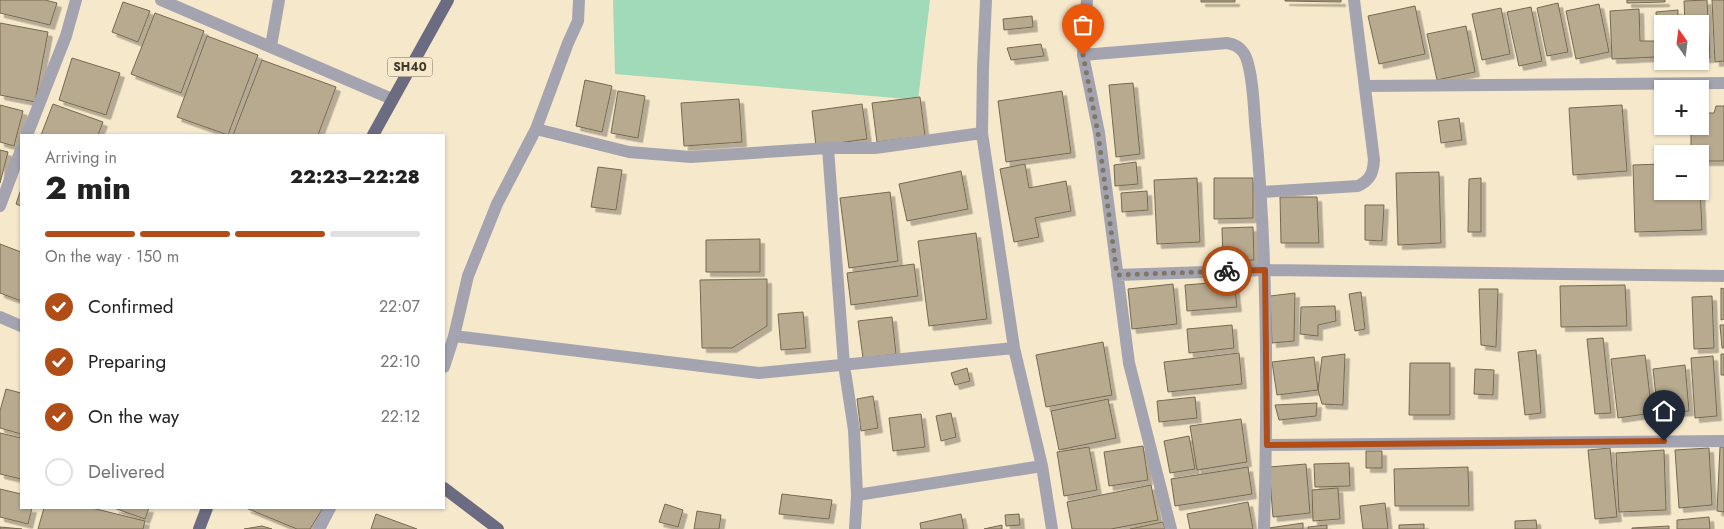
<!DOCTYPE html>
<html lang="en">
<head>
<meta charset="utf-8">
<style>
  body { margin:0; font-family:Jost,sans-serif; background:#f2f2f2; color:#222; height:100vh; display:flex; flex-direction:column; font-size:19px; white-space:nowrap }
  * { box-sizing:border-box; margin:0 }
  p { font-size:16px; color:#767676 }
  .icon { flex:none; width:28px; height:28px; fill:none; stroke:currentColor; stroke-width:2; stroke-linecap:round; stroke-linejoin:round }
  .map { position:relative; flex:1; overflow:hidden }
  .side { position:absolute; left:20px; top:134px; width:425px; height:375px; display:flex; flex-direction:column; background:#fff; border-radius:0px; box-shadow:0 1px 4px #0004 }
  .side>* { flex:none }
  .needle { width:32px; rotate:346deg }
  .fabs { position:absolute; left:1654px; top:15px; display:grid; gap:10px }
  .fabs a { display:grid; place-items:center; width:55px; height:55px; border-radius:0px; background:#fff; box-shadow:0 1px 4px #0004; font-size:25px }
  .pin { position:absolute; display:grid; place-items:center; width:42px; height:42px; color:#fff; margin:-51px -21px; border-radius:50% 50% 50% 0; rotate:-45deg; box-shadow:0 0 5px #0007 }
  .pin .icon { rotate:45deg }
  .courier { position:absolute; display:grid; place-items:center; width:50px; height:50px; margin:-25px; border:4px solid #b14e17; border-radius:50%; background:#fff; color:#222; box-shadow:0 1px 6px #0007 }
  .head em { font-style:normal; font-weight:800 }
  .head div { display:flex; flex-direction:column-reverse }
  .head { display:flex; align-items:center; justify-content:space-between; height:85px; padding:0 25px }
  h1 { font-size:32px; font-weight:800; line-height:38px }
  .bar { display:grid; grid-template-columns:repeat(4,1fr); gap:8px 5px; align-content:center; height:60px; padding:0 25px }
  .bar i { height:6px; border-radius:4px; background:#e0e0e0 }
  .bar .current { background:#b14e17 }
  .bar p { grid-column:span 4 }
  ol { padding:0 25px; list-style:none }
  li { display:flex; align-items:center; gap:15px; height:55px }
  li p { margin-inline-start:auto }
  li .icon { padding:5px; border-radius:50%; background:#b14e17; color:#fff; stroke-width:4 }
  li:last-child { color:#767676 }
  li i { width:28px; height:28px; border:2px solid #e0e0e0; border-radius:50% }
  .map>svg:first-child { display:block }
</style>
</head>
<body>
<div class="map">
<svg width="1724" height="529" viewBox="0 0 1724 529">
  <defs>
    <filter id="shadow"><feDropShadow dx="4.5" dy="4.5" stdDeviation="0" flood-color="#0004"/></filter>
  </defs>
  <rect width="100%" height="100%" fill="#f6e8cb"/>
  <path fill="#a0dab9" d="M613 0H930L918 100 615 74Z"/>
  <path fill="#b8aa8f" stroke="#75694f" filter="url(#shadow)" d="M0 0H45L57 3 50 25 0 13Z
    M1201 0H1235V2H1201Z
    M1285 0H1341V2L1285 1Z
    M1627 0H1665V2L1627 3Z
    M1707 0 1710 58H1700V24H1685L1684 1Z
    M1712 0H1724V61L1715 62Z
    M123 2 150 11 138 42 112 32Z
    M1558 3 1568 52 1547 56 1537 8Z
    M1599 4 1609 52 1576 59 1566 11Z
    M1415 6 1425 54 1379 64 1368 16Z
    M1531 7 1542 61 1519 66 1507 12Z
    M1501 8 1510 54 1482 60 1472 14Z
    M1639 9 1640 41H1656V57L1612 59 1610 11Z
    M1678 10V24H1662V60H1659L1656 12Z
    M155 13 204 31 181 93 131 74Z
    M1032 16 1033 27 1004 30 1003 19Z
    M0 23 48 32 35 102 0 95Z
    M1466 26 1475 72 1437 80 1427 34Z
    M207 36 258 55 228 135 177 117Z
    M1041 44 1044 56 1011 60 1007 48Z
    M72 58 120 73 106 115 59 100Z
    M262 60 336 87 318 135H233Z
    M585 80 612 86 602 132 576 126Z
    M1133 83 1140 154 1116 157 1109 85Z
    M618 91 645 96 638 138 611 133Z
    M1062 91 1071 153 1006 162 998 101Z
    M920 97 925 136 877 142 872 103Z
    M739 99 742 142 684 146 681 103Z
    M53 104 103 122 98 135H41Z
    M862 104 867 139 816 146 812 111Z
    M0 105 23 111 14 146 0 142Z
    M1622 105 1627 171 1573 175 1569 108Z
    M1716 106H1724V161H1700V154H1691V126H1700V113H1714Z
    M1459 118 1462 140 1441 143 1438 121Z
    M0 150 8 152 0 183Z
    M1136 162 1138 184 1115 186 1114 165Z
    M1025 164 1029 188 1066 181 1071 211 1035 218 1039 237 1014 242 1000 169Z
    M1662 164V191H1700V188L1702 230 1635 232 1633 165Z
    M598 167 622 170 616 210 591 207Z
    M961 171 968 209 907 221 899 184Z
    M1439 172 1441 243 1398 245 1396 173Z
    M1197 178 1200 242 1157 244 1154 180Z
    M1214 178H1253V218L1214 219Z
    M1481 178V232H1468L1469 179Z
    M21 189V206L16 204Z
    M1147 191 1148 210 1122 212 1121 193Z
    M890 192 898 261 849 268 840 198Z
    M1280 197H1317L1319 243H1281Z
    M1365 205H1384L1382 241 1365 240Z
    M1253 227 1254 260 1223 261 1222 228Z
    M976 233 987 319 929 326 918 241Z
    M760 239V272H706V240Z
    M0 244 21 252V301L0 293Z
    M914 264 918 296 851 305 847 273Z
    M767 279V326L732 348H702L700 280Z
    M1234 281 1237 307 1187 311 1185 285Z
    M1173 284 1177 324 1132 329 1128 289Z
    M1625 285 1627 326 1561 327 1560 286Z
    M1721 288 1724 289V319L1721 320Z
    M1479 289H1498L1496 347 1481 345Z
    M1361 292 1365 329 1355 331 1349 294Z
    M1295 293 1294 341 1272 343 1270 296Z
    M1712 296 1714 348 1694 349 1692 297Z
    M1335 306 1336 321 1318 325V336L1300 334 1301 307Z
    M803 312 806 348 781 350 778 314Z
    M892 317 896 354 863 358 858 321Z
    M1232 325 1234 348 1189 353 1187 329Z
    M1720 325H1724V348H1722Z
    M1603 338 1611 413 1595 414 1587 339Z
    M1103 342 1112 395 1046 407 1036 355Z
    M1536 350 1541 413 1525 415 1518 352Z
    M1239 353 1242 384 1168 392 1164 362Z
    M1345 354 1343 405 1322 404 1318 390 1322 357Z
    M1721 354H1724V375H1721Z
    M1645 355 1652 413 1618 418 1611 359Z
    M1713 356 1717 416 1695 418 1691 358Z
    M1314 357 1318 390 1277 395 1272 362Z
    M1410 363H1450V415H1409Z
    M1685 365 1689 411 1658 414 1653 369Z
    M967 368 970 381 955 385 951 373Z
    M1475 369 1494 370 1493 395 1474 394Z
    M6 389 21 393V434L0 428V411Z
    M873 396 878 428 861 431 857 399Z
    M1195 397 1197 418 1159 422 1157 401Z
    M1108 399 1116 438 1059 450 1051 411Z
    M1317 403 1316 416 1279 420 1275 405Z
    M951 413 956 437 941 441 936 416Z
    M921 414 925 447 893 451 889 418Z
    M1241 419 1247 462 1197 470 1190 426Z
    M0 433 21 438V479L0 474Z
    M1189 436 1195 469 1170 473 1164 441Z
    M1143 446 1148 480 1109 486 1104 452Z
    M1089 447 1097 490 1064 496 1057 452Z
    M1720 447H1724V512L1717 511Z
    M1610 448 1617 517 1595 519 1588 450Z
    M1709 448 1712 505 1679 508 1675 450Z
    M1664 450 1666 510 1619 512 1616 453Z
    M1366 451H1382V468H1366Z
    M1349 463 1350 486 1315 487 1314 464Z
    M1306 464 1310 513 1273 517 1269 467Z
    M1248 467 1252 494 1175 506 1171 479Z
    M1468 467 1469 506H1395L1394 469Z
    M1151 485 1158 520 1111 529H1072L1067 502Z
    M1338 488 1340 519 1313 521 1312 490Z
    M0 489 21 494V508H32L28 524 0 517Z
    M782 494 832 500 829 519 779 514Z
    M1248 502 1253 529H1190L1187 514Z
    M1385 503 1388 529H1363L1360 506Z
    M665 504 683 510 678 527 659 522Z
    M44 508H92L145 521 143 529H38Z
    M114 508H149L145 519Z
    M246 508H323L310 529H297Z
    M697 511 721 515 719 529H694Z
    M376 514 417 529H371Z
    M961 514 964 529H921L920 523Z
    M1019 514 1020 525 1006 526 1005 515Z
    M1709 517 1710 529H1677V520Z
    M1536 520 1537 529H1515V521Z
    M1163 522 1165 529H1130Z
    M1303 523V529H1269V528Z
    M1424 524V529H1399V525Z
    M1002 525V529H984Z
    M1327 525V529H1308V527Z
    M262 526 272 529H244Z
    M1669 526V529H1632V528Z
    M0 527 22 529H0Z"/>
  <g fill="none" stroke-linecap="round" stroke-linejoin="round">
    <path stroke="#a4a4b1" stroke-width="12" d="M161 0 392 99
      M986 0 983 68 982 133 1014 348 1042 466 1052 529
      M1087 0 1083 55 1099 133 1129 363 1171 529
      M271 46 279 0
      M1083 55 1227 43C1233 44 1239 46 1243 52 1252 63 1254 107 1255 122 1268 257 1268 394 1264 529
      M1365 86 1724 83
      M536 129 629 152 691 157 828 148H875L982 133
      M27 135 66 36 76 0
      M828 148 844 365 854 430 857 495 855 529
      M1262 192 1358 186C1370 180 1373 174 1374 160L1354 0
      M0 206 21 150
      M1117 275 1265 270 1724 276
      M0 317 21 326
      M454 336 759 373 1014 348
      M444 367 454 336 468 276 497 204 536 129 568 43 578 21 579 0
      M1267 445 1724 441
      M857 495 1042 466
      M319 529 330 508"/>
    <path stroke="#6b6b81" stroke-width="12" d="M373 135 448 0
      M444 488 498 529
      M199 529 207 508"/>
  </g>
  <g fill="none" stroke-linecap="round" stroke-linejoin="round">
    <path stroke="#7f7665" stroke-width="5" stroke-dasharray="0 9" d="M1083 55 1098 133 1117 275 1227 271"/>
    <path stroke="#b14e17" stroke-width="6" d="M1227 271 1265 270 1267 445 1664 441"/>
  </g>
  <g text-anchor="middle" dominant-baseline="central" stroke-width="4" stroke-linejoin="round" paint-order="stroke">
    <rect fill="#f6e8cb" stroke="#766e5d" stroke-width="1" x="387.5" y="57.5" width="45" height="19" rx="4"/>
    <g font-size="12" font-weight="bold" fill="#3f392e">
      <text x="410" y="67">SH40</text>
    </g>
  </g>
</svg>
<div class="fabs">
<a><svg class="needle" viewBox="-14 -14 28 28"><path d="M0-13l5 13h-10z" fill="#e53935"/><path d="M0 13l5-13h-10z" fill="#767676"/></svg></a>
<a>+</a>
<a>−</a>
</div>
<div class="pin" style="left:1083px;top:55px;background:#ea580c"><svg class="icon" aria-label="bag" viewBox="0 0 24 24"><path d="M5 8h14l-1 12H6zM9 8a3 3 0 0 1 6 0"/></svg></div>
<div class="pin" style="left:1664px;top:441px;background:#1f2937"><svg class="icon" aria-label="home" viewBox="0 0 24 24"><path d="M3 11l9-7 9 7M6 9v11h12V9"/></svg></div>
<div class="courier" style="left:1227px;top:271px"><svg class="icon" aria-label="bike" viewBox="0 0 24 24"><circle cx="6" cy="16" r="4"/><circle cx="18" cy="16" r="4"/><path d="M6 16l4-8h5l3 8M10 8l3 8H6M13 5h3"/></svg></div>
<section class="side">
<div class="head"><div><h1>2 min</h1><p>Arriving in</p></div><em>22:23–22:28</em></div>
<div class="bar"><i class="current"></i><i class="current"></i><i class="current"></i><i></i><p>On the way · 150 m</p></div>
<ol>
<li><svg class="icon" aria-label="check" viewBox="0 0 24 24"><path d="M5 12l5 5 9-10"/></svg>Confirmed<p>22:07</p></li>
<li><svg class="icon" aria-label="check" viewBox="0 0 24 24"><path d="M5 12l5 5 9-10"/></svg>Preparing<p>22:10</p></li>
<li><svg class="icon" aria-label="check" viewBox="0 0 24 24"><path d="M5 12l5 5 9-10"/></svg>On the way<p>22:12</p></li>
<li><i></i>Delivered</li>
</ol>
</section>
</div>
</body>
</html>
